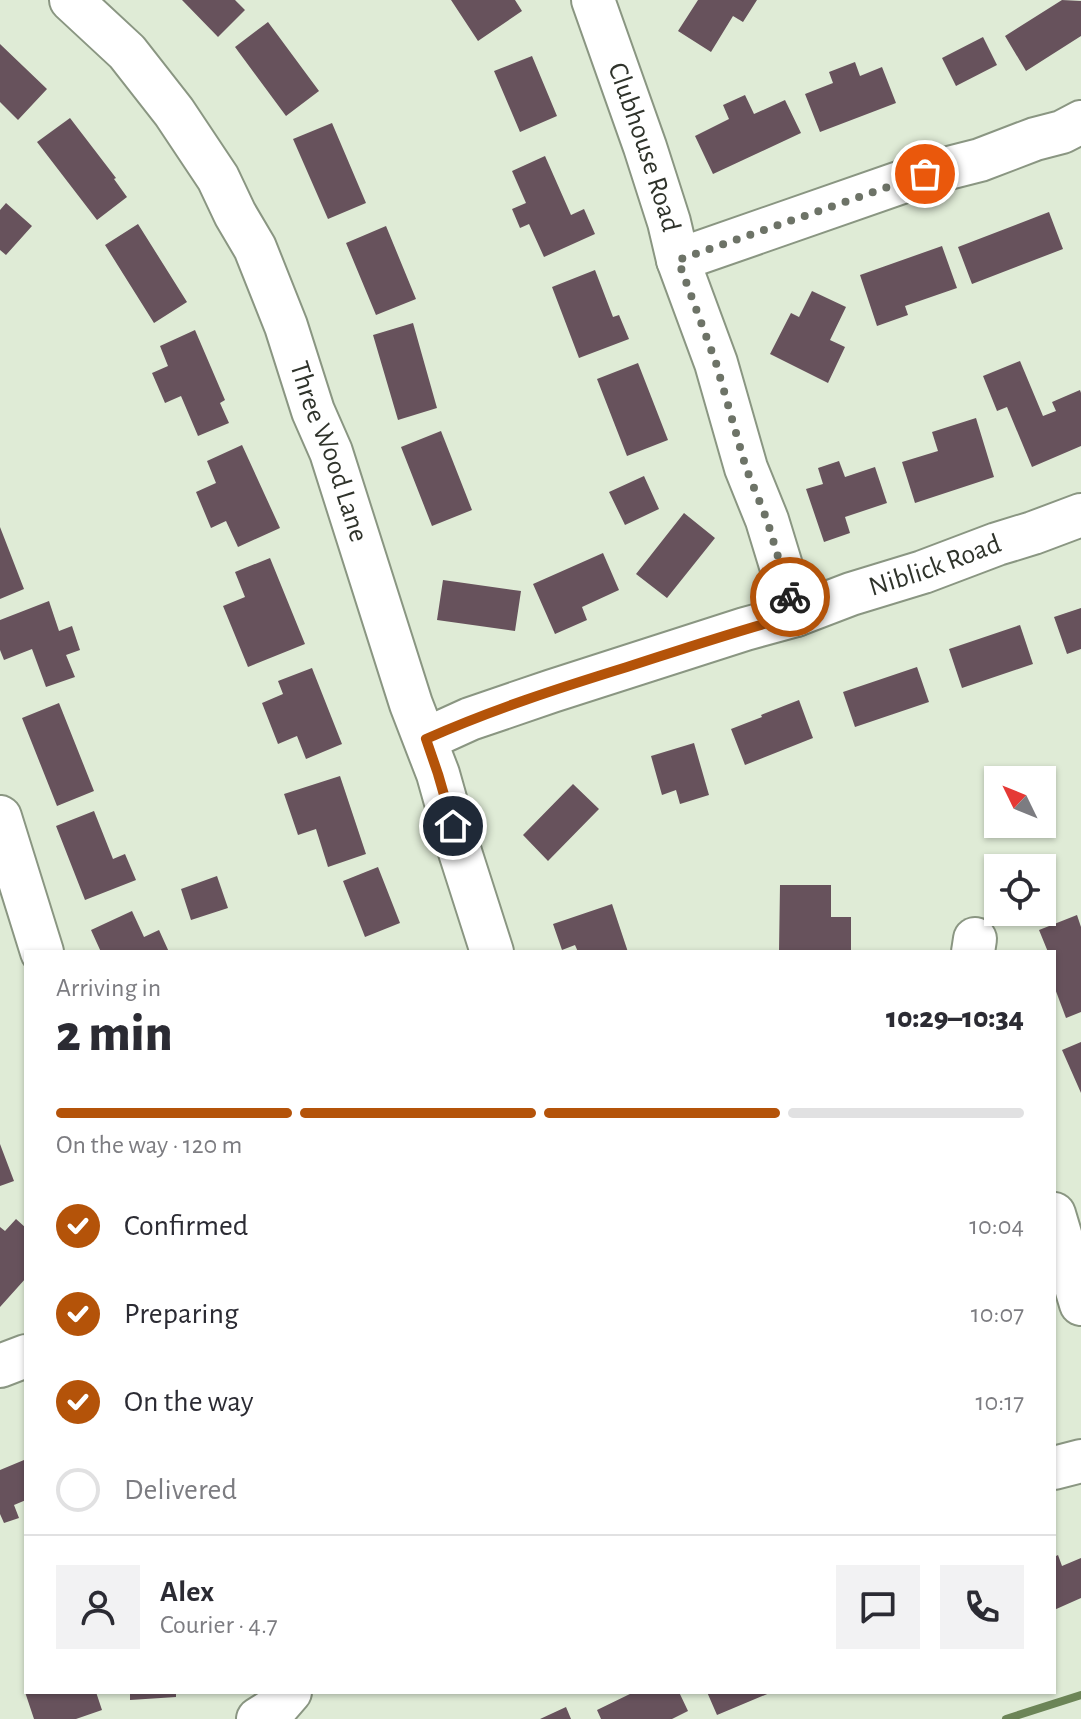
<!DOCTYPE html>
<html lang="en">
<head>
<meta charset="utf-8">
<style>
  body { margin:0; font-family:"Alegreya Sans",sans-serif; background:#f2f2f3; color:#2b2b33; height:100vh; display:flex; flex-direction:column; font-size:30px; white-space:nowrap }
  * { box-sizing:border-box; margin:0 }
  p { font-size:26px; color:#7c7c81 }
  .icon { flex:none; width:44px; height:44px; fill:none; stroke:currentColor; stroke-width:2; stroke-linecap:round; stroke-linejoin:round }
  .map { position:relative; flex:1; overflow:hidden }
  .panel { position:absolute; left:24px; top:950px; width:1032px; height:744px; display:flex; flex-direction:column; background:#fff; border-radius:0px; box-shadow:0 2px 6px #0004 }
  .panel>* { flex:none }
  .needle { width:52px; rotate:313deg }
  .buttons { position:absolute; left:984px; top:766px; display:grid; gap:16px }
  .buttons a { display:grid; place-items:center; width:72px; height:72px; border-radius:0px; background:#fff; box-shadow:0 2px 6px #0004; font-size:40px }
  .pin { position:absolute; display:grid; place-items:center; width:68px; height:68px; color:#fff; margin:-34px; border:4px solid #fff; border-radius:50%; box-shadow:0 2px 8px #0007 }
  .courier { position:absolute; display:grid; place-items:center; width:80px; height:80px; margin:-40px; border:6px solid #b45309; border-radius:50%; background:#fff; color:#222; box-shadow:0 2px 10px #0007 }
  .summary em { font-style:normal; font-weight:800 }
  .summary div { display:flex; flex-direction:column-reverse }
  .summary { display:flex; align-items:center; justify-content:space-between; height:136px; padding:0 32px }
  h1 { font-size:52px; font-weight:800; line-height:60px }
  .bar { display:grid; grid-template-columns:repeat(4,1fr); gap:12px 8px; align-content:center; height:96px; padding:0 32px }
  .bar i { height:10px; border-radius:6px; background:#e1e1e2 }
  .bar .active { background:#b45309 }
  .bar p { grid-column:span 4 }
  .line { display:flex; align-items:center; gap:20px; padding:0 32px; border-top:2px solid #e1e1e2 }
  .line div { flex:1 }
  .round { display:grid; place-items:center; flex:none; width:84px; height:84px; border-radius:0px; background:#f2f2f3 }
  ol { padding:0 32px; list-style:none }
  li { display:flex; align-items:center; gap:24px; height:88px }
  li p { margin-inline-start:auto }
  li .icon { padding:8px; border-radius:50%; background:#b45309; color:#fff; stroke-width:4 }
  li:last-child { color:#7c7c81 }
  li i { width:44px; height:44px; border:4px solid #e1e1e2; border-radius:50% }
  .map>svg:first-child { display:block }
</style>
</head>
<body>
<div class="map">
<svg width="1081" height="1719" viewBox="0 0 1081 1719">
  <rect width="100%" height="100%" fill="#dfebd6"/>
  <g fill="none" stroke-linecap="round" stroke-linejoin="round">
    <path stroke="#6c8557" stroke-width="8" d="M1006 1719 1081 1695"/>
  </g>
  <path fill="#67525c" d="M182 0H235L245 10 218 37Z
    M451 0H515L522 11 478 41Z
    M698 0H757L743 22 733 16 711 52 678 31Z
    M1062 0 1081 1V36L1026 71 1005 36Z
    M268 22 319 91 286 116 235 47Z
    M983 37 997 65 956 86 942 58Z
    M0 44 47 89 18 120 0 102Z
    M532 56 557 116 520 132 494 71Z
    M855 62 860 76 882 67 896 103 820 132 805 94 833 83 829 72Z
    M745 95 754 114 785 100 801 133 713 174 695 136 729 119 723 105Z
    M70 118 116 178 114 179 127 197 97 220 37 142Z
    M332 123 366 203 328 219 293 139Z
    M545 156 571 215 584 209 595 234 544 257 529 224 520 228 512 209 526 203 512 171Z
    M6 203 32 226 6 255 0 250V210Z
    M1049 212 1063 249 972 284 958 247Z
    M138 224 187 302 154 323 105 245Z
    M386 226 416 299 376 315 346 243Z
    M942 246 957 288 905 306 908 315 877 326 860 275Z
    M595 270 613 317 619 315 629 339 579 358 552 287Z
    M812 291 846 307 830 340 845 347 828 383 770 354 791 313 799 317Z
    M413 323 437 408 398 420 373 335Z
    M195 330 225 400 220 403 229 423 198 436 181 396 165 403 152 373 168 366 160 346Z
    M1020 361 1043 416 1056 411 1052 402 1080 390 1081 393V446L1032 467 1007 407 997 411 983 376Z
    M638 363 668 440 627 456 597 379Z
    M976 418 994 477 915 503 902 462 938 451 932 432Z
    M441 431 472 510 432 526 401 447Z
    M242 445 280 528 238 547 226 521 211 528 196 492 216 483 207 461Z
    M839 461 845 477 875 467 887 503 845 517 850 533 824 542 806 489 823 484 818 468Z
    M644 476 659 509 625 525 609 492Z
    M684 513 715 538 667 598 636 574Z
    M0 527 24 589 0 599Z
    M603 553 619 590 582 607 587 620 555 634 533 584Z
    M270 558 305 644 248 667 223 606 245 597 235 572Z
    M443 580 521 591 515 631 437 620Z
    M49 601 59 631 72 626 80 650 66 655 75 677 46 687 32 649 4 660 0 650V620Z
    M1081 608V649L1067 654 1054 617Z
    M1020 625 1033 664 962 688 949 649Z
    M917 667 929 702 855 727 843 692Z
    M312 668 342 744 306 759 297 736 278 744 262 703 283 694 278 681Z
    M799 700 813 738 745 765 731 729 762 717 761 715Z
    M59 703 94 791 57 806 22 718Z
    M694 743 709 795 680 804 676 790 662 795 651 756Z
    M340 776 366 854 328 867 316 829 298 835 284 794Z
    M573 784 599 809 548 861 523 835Z
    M94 811 113 859 125 854 136 880 85 900 56 826Z
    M378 867 400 923 365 937 343 881Z
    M217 876 228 908 191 920 181 889Z
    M780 885H831V917H851V952H779Z
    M612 904 628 952H578L575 945 562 950 553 924Z
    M132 911 144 937 159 930 169 952H101L91 930Z
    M1077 915 1081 927V1012L1066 1018 1054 986V952H1048L1039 930Z
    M1081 1042V1093L1062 1050Z
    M0 1144 14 1181 0 1186Z
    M16 1219 26 1228V1278L0 1307V1227L5 1231Z
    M24 1460 26 1464V1500L14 1505 19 1518 4 1523 0 1514V1470Z
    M1058 1555 1062 1566 1081 1558V1598L1054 1610V1557Z
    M25 1692H96L102 1710 76 1719H34Z
    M130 1692H176V1697L130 1700Z
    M634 1692H679L688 1711 672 1719H601L597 1710Z
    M707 1692H772L717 1715Z
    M566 1707 571 1719H540Z"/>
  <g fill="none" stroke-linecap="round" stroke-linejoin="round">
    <g stroke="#8a9682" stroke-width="46">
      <g id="minor">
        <path id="s1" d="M71 0 127 52 174 112 218 178 235 214 255 248 286 326 313 411 331 452 411 704 438 774 460 852 492 952"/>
        <path id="s2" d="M593 0 645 147 669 222 678 260 716 363 746 468 767 520 796 615"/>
        <path d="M678 260 925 174 980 160 1035 139 1062 132 1081 122"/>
        <path id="s3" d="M426 739 470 719 552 691 745 629 796 615 851 594 923 572 997 544 1033 533 1081 515"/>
        <path d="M0 817 42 952"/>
        <path d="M973 952 975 939"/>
        <path d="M1054 1214 1081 1304"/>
        <path d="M0 1366 26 1356"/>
        <path d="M1054 1468 1081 1461"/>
        <path d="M258 1719 277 1707 290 1692"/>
      </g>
    </g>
    <use href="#minor" stroke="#fff" stroke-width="42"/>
  </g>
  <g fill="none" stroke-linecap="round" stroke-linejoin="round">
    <path stroke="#6d7367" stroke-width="8" stroke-dasharray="0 14.4" d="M790 597 767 520 746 468 716 363 678 260 925 174"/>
    <path stroke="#b45309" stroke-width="10" d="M453 826 438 774 426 739C491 710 559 688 627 667 683 649 739 630 796 615L790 597"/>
  </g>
  <g text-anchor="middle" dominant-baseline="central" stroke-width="8" stroke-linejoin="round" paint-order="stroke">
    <g font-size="28" fill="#2f332b" stroke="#dfebd6">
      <text stroke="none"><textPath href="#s2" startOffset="156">Clubhouse Road</textPath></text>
      <text stroke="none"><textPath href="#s1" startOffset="528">Three Wood Lane</textPath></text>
      <text stroke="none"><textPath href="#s3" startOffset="538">Niblick Road</textPath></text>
    </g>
  </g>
</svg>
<div class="buttons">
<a><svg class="needle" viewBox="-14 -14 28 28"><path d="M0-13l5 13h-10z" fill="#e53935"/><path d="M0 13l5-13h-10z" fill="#7c7c81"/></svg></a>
<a><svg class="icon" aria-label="locate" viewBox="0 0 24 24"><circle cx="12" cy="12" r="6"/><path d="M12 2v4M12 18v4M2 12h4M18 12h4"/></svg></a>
</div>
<div class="pin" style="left:925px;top:174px;background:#ea580c"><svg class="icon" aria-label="bag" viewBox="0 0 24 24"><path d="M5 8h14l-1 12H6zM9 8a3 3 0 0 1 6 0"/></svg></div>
<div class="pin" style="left:453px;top:826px;background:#1f2937"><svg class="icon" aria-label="home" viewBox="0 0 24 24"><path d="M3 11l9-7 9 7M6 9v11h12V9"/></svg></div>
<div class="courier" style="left:790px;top:597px"><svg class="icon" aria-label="bike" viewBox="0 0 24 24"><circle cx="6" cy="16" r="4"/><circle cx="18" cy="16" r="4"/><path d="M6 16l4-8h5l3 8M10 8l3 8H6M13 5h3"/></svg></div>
<section class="panel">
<div class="summary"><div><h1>2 min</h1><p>Arriving in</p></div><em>10:29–10:34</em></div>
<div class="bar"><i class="active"></i><i class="active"></i><i class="active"></i><i></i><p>On the way · 120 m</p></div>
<ol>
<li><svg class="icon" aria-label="check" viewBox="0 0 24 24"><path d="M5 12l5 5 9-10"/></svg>Confirmed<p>10:04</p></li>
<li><svg class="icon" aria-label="check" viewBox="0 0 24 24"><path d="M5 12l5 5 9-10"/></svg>Preparing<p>10:07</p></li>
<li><svg class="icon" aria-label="check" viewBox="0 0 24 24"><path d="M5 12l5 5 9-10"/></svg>On the way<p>10:17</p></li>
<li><i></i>Delivered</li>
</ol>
<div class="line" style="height:144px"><a class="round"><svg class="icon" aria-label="person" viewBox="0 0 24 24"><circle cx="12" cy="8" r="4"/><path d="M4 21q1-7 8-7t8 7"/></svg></a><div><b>Alex</b><p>Courier · 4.7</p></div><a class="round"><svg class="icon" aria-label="chat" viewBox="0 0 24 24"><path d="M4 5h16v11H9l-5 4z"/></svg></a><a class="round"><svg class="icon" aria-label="phone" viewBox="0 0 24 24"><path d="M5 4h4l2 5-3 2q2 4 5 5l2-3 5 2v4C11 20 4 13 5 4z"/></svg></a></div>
</section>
</div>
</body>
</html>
